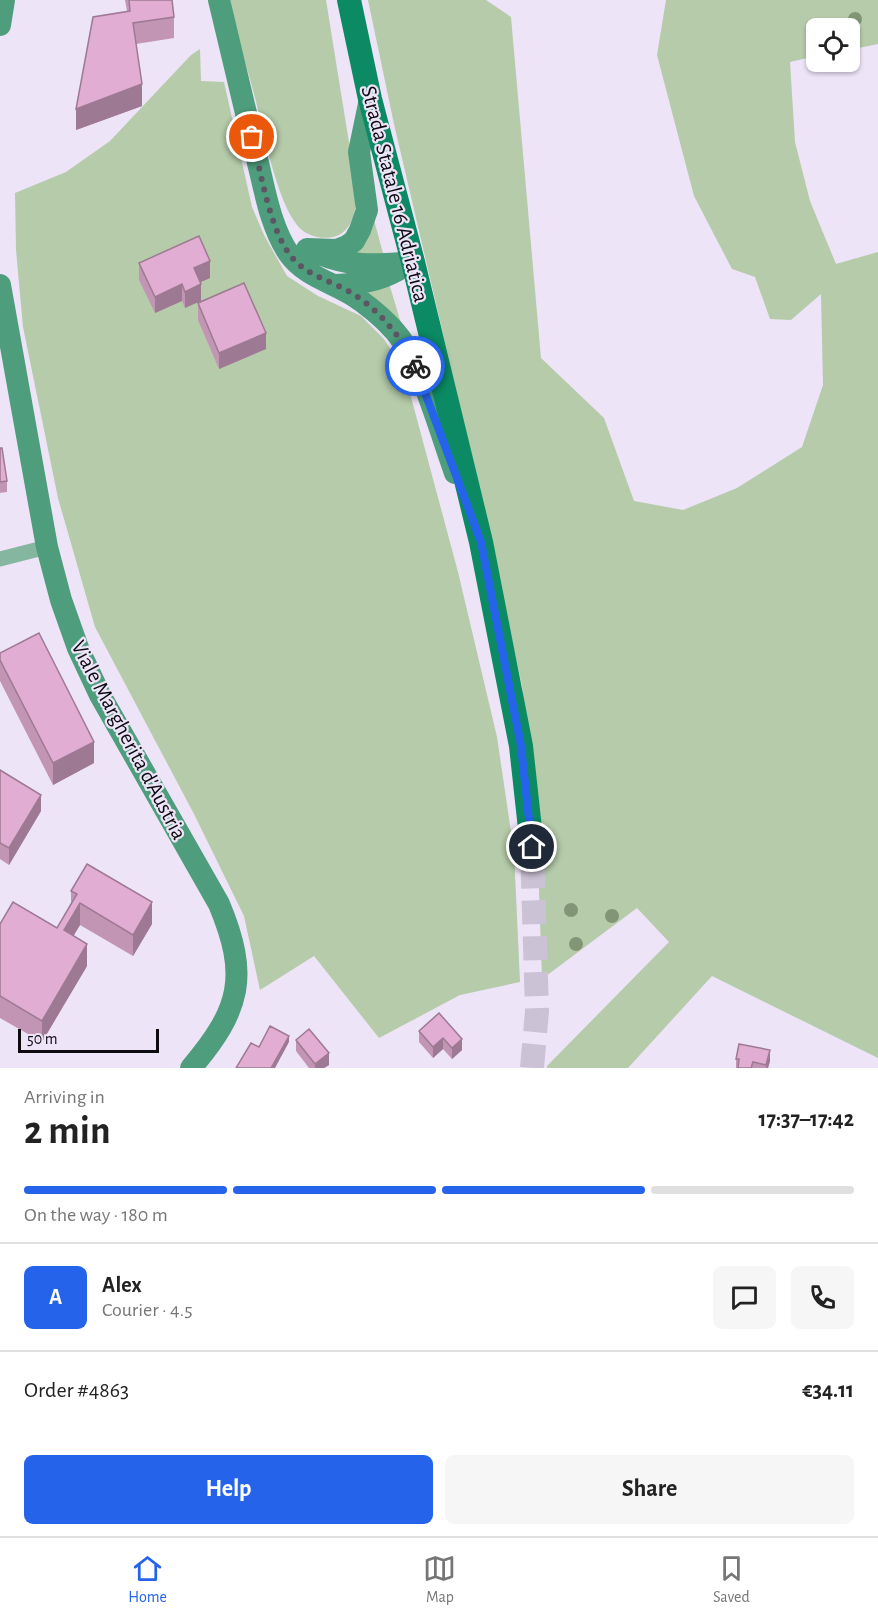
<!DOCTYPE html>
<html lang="en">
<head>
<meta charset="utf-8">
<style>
  body { margin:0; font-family:"Alegreya Sans",sans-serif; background:#f6f6f6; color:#222; height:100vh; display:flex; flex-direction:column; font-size:22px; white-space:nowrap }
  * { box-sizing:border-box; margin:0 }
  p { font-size:20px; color:#767676 }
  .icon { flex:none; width:33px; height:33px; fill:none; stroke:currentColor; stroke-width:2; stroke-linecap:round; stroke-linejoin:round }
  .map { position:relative; height:1068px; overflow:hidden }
  .details { display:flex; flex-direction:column; background:#fff; flex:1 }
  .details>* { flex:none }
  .controls { position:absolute; left:806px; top:18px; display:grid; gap:12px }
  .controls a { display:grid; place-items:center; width:54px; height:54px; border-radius:9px; background:#fff; box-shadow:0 2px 4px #0004; font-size:30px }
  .scale { position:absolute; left:18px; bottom:15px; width:141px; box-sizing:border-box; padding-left:6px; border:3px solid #0d0a10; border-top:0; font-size:16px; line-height:21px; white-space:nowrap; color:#0d0a10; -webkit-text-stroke:4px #ede4f8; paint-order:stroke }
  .pin { position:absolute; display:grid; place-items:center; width:51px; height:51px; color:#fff; margin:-26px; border:3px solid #fff; border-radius:50%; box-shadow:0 2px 6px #0007 }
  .courier { position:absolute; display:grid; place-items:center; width:60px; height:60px; margin:-30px; border:4px solid #2563eb; border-radius:50%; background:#fff; color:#222; box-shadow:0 2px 8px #0007 }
  .overview em { font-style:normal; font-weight:700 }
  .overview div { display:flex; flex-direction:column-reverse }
  .overview { display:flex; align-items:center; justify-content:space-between; height:102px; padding:0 24px }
  h1 { font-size:39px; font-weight:700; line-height:45px }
  .bar { display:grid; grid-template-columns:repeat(4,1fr); gap:9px 6px; align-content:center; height:72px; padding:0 24px }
  .bar i { height:8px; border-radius:4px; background:#e0e0e0 }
  .bar .selected { background:#2563eb }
  .bar p { grid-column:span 4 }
  .line { display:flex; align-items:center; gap:15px; padding:0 24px; border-top:2px solid #e0e0e0 }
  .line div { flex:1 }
  .round { display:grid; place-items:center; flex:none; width:63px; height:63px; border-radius:9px; background:#f6f6f6 }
  .cta { display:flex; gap:12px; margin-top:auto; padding:12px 24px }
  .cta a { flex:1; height:69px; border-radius:9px; background:#2563eb; color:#fff; font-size:24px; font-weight:700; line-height:69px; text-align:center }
  .cta a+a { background:#f6f6f6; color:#222 }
  .menu { display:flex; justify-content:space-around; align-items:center; height:84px; border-top:2px solid #e0e0e0; background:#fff; font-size:16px; color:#767676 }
  .menu a { display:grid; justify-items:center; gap:3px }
  .menu .selected { color:#2563eb }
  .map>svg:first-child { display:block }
</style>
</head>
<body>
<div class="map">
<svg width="878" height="1068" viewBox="0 0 878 1068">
  <rect width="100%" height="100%" fill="#ede4f8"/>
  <path fill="#b5cba9" d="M230 0H326L356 186C357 201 356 223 342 233 329 242 307 238 297 225 276 199 263 128 254 94 246 63 235 32 230 0Z
    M368 0H486L511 17 541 358 604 418 634 501 683 510 737 488 802 447 823 385 821 294 791 320 770 319 755 277 732 269 694 196 657 55 666 0H878V44L849 50V28H816V56L790 62 795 142 810 201 836 264 878 252V1058L712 976 628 1068H547V1066L669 942 637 908 542 979 538 861 522 686 485 513 394 124Z
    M200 49 201 81 224 82 252 207 264 235 287 276 318 296 361 316 384 339 404 371 458 572 497 737 514 852 520 982 460 995 379 1038 314 956 260 990 244 916 194 814 95 627 58 498 23 327 16 250 15 193 66 172 110 141 191 55Z
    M373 216 384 257 351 255Z
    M389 283 403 330 360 291Z"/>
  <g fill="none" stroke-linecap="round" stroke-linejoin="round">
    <path stroke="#cbc3d5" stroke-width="24" stroke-dasharray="24 12" stroke-linecap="butt" d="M532 1068 537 1011 532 847"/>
    <path stroke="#85b7a0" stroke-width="15" d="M0 559 47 547"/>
    <path stroke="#4e9d7c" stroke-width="22" d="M219 0C231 50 243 100 255 151 264 184 269 225 289 254 307 279 338 283 361 301 376 312 393 327 403 342 425 376 441 434 455 473
      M0 25 4 0
      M307 249 337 250 347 246 354 241 360 230 367 210 359 152 370 99
      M317 253C354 268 375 265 413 262
      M0 285 47 547 61 600 78 648 100 695 219 904C249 976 241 1009 191 1068
      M336 285C359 284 378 281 398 270"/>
    <path stroke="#0b8a63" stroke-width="24" d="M349 0 370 99 413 262 481 542 521 746 532 847"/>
  </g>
  <g fill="#839577">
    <circle cx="855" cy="19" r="7"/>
    <circle cx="571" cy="910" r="7"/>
    <circle cx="612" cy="916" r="7"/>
    <circle cx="576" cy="944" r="7"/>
  </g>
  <path fill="#c295b5" d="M125 0H172L174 17V38L136 44 142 106 76 130 127 11Z
    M139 263 210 278 200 282 185 308 182 301 155 313 139 280Z
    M198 303 266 349 219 369 198 320Z
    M0 448 7 481V492L0 493Z
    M0 653 94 763 53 785 0 681Z
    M0 771 41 811 9 865 0 859Z
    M71 891 152 924 133 956 80 925 73 936 87 966 42 1042 0 1018V924L57 928 71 904Z
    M439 1013 462 1050 452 1059 443 1049 433 1058 419 1042V1031Z
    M296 1040 329 1065 324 1068H309L296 1051Z
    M736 1059 770 1061 768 1068H736Z"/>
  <path fill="#9e7993" d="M142 84V106L76 130V109Z
    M210 261V278L194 285V268Z
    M182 284V301L155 313V297Z
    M201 284V301L185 308V292Z
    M266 333V349L219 369V353Z
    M94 742V763L53 785V763Z
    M41 795V811L9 865V848Z
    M152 902V924L133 956V935Z
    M80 903V925L64 952V930Z
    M87 944V966L42 1042V1021Z
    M289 1036V1042L275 1068H271Z
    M443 1038V1049L433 1058V1047Z
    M462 1039V1050L452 1059V1048Z
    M770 1050V1061L768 1068H766Z
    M329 1053V1065L324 1068H315V1064Z"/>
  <path fill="#e1add2" stroke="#9e7993" stroke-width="1.5" d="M129 0H172L174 17 133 23 142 84 76 109 93 17 130 11Z
    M199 236 210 261 194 268 201 284 185 292 182 284 155 297 139 263Z
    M244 283 266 333 219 353 198 303Z
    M0 448H2L7 481 0 482Z
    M39 633 94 742 53 763 0 660V653Z
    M0 770 41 795 9 848 0 843Z
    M87 864 152 902 133 935 80 903 64 930 87 944 42 1021 0 996V924L13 902 57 928 77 894 71 891Z
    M439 1013 462 1039 452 1048 443 1038 433 1047 419 1031Z
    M270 1026 289 1036 271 1068H236L251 1043 259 1047Z
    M309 1029 329 1053 315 1064 296 1040Z
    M739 1044 770 1050 766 1065 753 1062 751 1068H738L739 1059H736Z"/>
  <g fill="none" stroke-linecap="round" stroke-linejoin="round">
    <path stroke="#5b5661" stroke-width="6" stroke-dasharray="0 10.8" d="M252 137C261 172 269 227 290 255 302 271 319 277 336 285 371 300 400 333 415 366"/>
    <path stroke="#2563eb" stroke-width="8" d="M415 366 481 542 521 746 532 847"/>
  </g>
  <g text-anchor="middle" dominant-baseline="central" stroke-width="4.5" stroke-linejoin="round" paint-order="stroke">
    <g font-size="22" fill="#0d0a10" stroke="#ede4f8">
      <text transform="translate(395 194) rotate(76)">Strada Statale 16 Adriatica</text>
      <text transform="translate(129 740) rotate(62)">Viale Margherita d'Austria</text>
    </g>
  </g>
</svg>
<div class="controls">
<a><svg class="icon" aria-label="locate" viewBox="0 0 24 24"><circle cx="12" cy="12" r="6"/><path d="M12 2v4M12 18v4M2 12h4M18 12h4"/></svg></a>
</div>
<div class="scale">50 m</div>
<div class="pin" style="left:252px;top:137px;background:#ea580c"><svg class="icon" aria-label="bag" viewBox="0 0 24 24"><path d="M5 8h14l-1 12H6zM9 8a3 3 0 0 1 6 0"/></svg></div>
<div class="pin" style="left:532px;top:847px;background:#1f2937"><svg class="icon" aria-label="home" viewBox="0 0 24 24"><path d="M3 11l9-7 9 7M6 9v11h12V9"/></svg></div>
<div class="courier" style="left:415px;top:366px"><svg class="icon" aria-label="bike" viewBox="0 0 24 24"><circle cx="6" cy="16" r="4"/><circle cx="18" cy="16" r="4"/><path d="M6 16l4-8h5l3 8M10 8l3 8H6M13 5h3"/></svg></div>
</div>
<section class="details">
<div class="overview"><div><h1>2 min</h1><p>Arriving in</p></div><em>17:37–17:42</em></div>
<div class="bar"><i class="selected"></i><i class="selected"></i><i class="selected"></i><i></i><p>On the way · 180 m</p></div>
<div class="line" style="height:108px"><b class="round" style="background:#2563eb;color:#fff">A</b><div><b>Alex</b><p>Courier · 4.5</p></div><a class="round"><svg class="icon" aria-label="chat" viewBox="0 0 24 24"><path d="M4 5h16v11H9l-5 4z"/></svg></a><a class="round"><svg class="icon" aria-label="phone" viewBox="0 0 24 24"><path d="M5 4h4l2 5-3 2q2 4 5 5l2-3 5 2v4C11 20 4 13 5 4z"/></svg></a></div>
<div class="line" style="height:78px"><div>Order #4863</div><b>€34.11</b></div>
<div class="cta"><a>Help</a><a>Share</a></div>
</section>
<nav class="menu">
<a class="selected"><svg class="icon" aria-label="home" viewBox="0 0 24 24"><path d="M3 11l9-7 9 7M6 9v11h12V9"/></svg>Home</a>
<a><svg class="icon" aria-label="map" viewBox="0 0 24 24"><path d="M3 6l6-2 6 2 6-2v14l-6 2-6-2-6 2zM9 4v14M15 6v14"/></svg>Map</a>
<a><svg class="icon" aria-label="saved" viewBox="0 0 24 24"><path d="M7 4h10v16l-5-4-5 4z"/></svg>Saved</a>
</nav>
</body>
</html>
